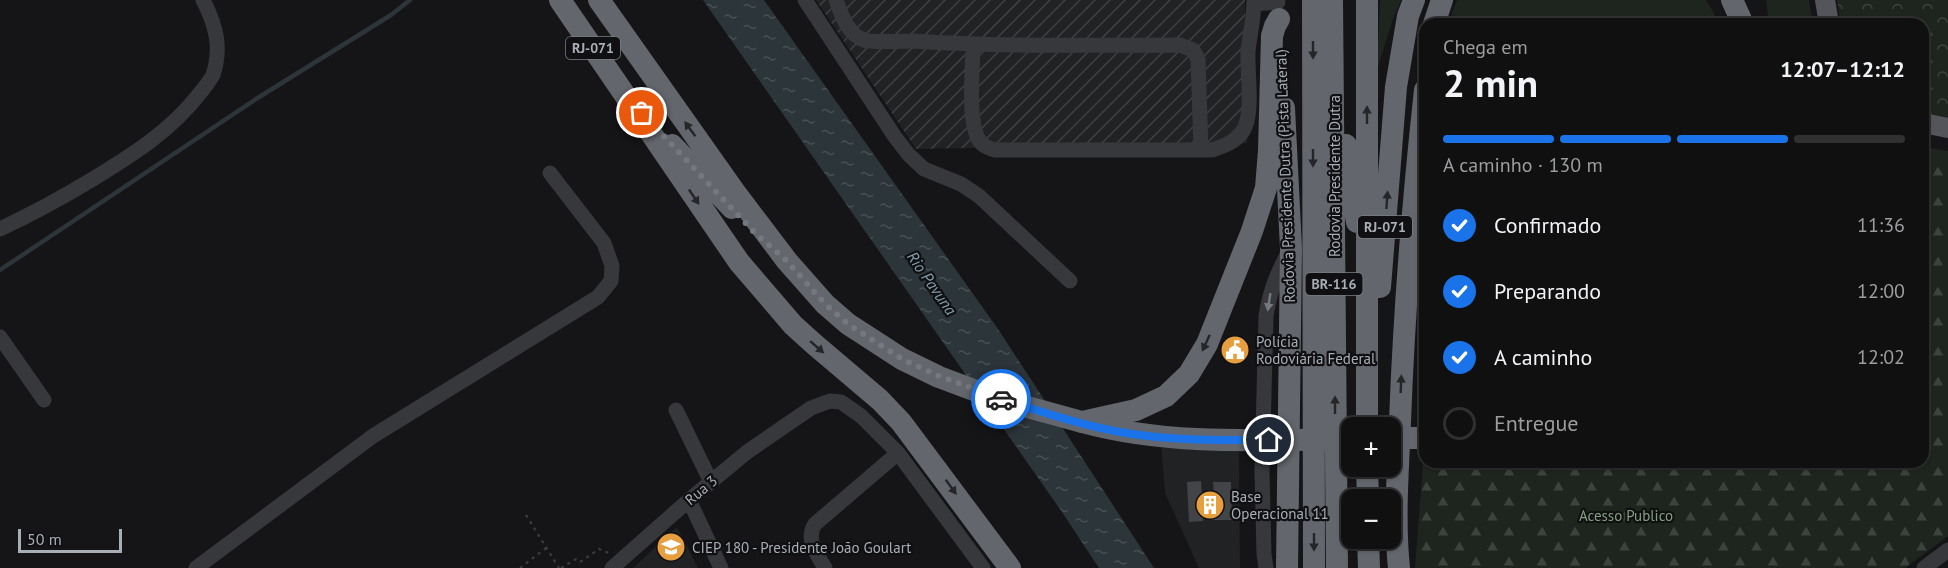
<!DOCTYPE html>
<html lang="pt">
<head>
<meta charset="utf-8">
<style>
  body { margin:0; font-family:"PT Sans",sans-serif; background:#1e1e1f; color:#f1f3f6; height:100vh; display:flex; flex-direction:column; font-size:22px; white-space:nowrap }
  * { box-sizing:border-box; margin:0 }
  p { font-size:20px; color:#9c9d9f }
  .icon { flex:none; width:33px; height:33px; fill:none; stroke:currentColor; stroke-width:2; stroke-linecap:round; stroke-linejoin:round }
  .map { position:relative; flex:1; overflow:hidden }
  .details { position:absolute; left:1419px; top:18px; width:510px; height:450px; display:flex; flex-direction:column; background:#101011; border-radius:18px; box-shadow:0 2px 4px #0004,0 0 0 2px #303031 }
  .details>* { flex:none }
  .tools { position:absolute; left:1341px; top:417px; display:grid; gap:12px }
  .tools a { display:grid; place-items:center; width:60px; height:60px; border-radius:12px; background:#101011; box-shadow:0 2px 4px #0004,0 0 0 2px #303031; font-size:30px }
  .scale { position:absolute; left:18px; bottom:15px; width:104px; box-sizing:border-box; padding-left:6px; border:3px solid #a8aeb6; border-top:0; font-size:16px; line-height:21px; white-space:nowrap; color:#a8aeb6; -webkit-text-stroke:4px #101012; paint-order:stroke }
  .pin { position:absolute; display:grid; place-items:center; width:51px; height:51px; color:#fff; margin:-26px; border:3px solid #fff; border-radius:50%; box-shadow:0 2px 6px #0007 }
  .courier { position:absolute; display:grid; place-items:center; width:60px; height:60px; margin:-30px; border:4px solid #1a73e8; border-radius:50%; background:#fff; color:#222; box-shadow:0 2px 8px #0007 }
  .headline em { font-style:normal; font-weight:600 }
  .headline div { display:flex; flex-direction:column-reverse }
  .headline { display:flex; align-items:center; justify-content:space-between; height:102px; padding:0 24px }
  h1 { font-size:39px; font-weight:600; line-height:45px }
  .bar { display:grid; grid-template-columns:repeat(4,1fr); gap:9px 6px; align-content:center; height:72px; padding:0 24px }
  .bar i { height:8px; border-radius:4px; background:#303031 }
  .bar .selected { background:#1a73e8 }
  .bar p { grid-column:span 4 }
  ol { padding:0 24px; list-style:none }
  li { display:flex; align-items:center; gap:18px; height:66px }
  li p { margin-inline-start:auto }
  li .icon { padding:6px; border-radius:50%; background:#1a73e8; color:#fff; stroke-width:4 }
  li:last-child { color:#9c9d9f }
  li i { width:33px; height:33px; border:3px solid #303031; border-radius:50% }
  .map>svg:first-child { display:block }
</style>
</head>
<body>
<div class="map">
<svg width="1948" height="568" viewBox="0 0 1948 568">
  <defs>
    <pattern id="industrial-furrows" width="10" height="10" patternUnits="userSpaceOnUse" patternTransform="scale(1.5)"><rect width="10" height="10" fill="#212224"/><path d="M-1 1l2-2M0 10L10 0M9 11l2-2" fill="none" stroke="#3e4042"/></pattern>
    <pattern id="forest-firs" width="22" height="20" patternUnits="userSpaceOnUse" patternTransform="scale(1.5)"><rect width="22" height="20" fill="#1e251e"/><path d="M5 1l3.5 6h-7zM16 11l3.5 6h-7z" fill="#3c423c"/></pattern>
    <pattern id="park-crowns" width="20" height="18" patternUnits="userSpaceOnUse" patternTransform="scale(1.5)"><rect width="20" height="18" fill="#1e251e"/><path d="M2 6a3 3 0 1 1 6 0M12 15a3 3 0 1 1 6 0" fill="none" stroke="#3c423c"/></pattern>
    <pattern id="water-ripples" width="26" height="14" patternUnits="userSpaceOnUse" patternTransform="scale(1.5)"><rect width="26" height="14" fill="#2c353a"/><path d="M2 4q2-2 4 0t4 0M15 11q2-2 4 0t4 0" fill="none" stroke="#485054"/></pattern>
  </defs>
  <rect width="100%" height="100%" fill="#151517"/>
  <path fill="#212224" d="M1161 445 1239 450 1240 568H1199L1165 493Z
    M677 527 698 568H633Z"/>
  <path fill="url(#industrial-furrows)" d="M816 0H1245L1247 143 916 149Z"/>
  <path fill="#1e251e" d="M1380 0H1401L1393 19 1377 70Z
    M1457 0H1706L1714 13 1717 24H1449L1452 13Z
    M1766 0H1809L1813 24H1769Z"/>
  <path fill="url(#forest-firs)" d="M1923 147 1948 151V536L1905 568H1415L1424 452 1425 462H1923Z"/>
  <path fill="url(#park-crowns)" d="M1837 0H1948V117L1929 115 1923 112V24H1841Z"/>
  <path fill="url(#water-ripples)" d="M703 0H764L998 329 1154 568H1099L1062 512Z"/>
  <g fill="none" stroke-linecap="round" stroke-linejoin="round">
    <path stroke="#2c353a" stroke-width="4.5" d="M0 270 256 99 391 15 410 0"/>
  </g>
  <path fill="#424447" d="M1201 481 1202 495 1214 494 1213 482H1231L1232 520H1212L1210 514 1203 515V521L1189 522 1187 482Z"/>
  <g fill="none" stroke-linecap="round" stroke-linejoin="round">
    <path stroke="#3d3f43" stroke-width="2" stroke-dasharray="3 4.5" stroke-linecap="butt" d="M526 515 559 568
      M520 568 546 548
      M561 568 576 559 580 562 599 549 609 553"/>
    <path stroke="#36383c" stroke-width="15" d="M805 0 895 137 909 155 924 169 961 184 979 196 1070 281
      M836 0C841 14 848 35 864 40 871 43 903 41 914 41 1002 47 1091 45 1180 45L1193 50 1198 59 1201 150
      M1255 4 1278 2
      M973 45C973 68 966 128 982 144 986 147 991 149 995 150H1212C1225 146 1240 140 1245 127 1253 109 1247 72 1248 51 1250 34 1254 17 1254 0
      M0 229C32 214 63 197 93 179 132 155 171 131 200 93 204 88 210 81 213 75 222 48 216 25 203 0
      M0 337 44 400
      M676 410 711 482
      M689 500 721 568
      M196 568 373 436 598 297 611 281 612 266 604 243 550 173
      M612 568 689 500 747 452 811 408 830 401 841 402 861 416 898 453 983 568
      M825 568C817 554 805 539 815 524L898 453
      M1266 568 1264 554 1262 471 1266 316C1270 290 1277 274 1289 251
      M1924 568 1948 550"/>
    <path stroke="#53555a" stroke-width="20" d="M1825 0 1829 24
      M1923 123 1948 128"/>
    <path stroke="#63666c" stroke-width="22" d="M560 0 739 262 793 325 814 344 880 400 901 422 1010 568
      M599 0 737 195 787 261 825 304 848 324 902 359 939 377 995 398 1082 422 1136 410 1166 396 1189 374 1207 344 1252 231 1266 188 1269 151 1272 36 1275 26 1279 19
      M1313 0 1314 568
      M1332 0 1337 568
      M1367 0V428
      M1732 0 1743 24
      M1434 24 1442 0
      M1284 108 1291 248 1287 568
      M672 145 732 208
      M1346 145 1351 190 1357 222
      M1380 287 1396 87 1408 16 1414 0
      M1367 466 1368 500
      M1368 538 1369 568
      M1399 568C1394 520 1398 470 1400 422 1404 311 1413 200 1425 90"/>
    <path stroke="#63666c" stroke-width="22" d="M1082 422C1170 446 1261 440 1352 439
      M1390 438H1425"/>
  </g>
  <defs><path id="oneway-solid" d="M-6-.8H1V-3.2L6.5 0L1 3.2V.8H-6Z" transform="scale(1.5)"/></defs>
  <g fill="#252628">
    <use href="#oneway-solid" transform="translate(1313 50) rotate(90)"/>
    <use href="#oneway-solid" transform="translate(1367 115) rotate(-90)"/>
    <use href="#oneway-solid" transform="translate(690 129) rotate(-126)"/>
    <use href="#oneway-solid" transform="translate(1313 158) rotate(90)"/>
    <use href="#oneway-solid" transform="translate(694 197) rotate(56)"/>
    <use href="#oneway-solid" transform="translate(1387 200) rotate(-86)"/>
    <use href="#oneway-solid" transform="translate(1206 343) rotate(115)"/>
    <use href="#oneway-solid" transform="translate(817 347) rotate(41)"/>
    <use href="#oneway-solid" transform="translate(1401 384) rotate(-88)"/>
    <use href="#oneway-solid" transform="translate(1335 405) rotate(-90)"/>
    <use href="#oneway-solid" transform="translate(951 487) rotate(54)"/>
    <use href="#oneway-solid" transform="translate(1314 542) rotate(90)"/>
  </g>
  <use fill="#75797f" href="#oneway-solid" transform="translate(1269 302) rotate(99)"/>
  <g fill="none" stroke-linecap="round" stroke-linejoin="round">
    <path stroke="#75787e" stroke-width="6" stroke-dasharray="0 10.8" d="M642 113 754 232 787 261 825 304 848 324 902 359 939 376 1001 399"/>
    <path stroke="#1a73e8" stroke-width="8" d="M1001 399C1042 412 1084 426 1126 433 1173 441 1222 440 1269 440"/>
  </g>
  <defs>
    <g id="civic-disc" transform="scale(1.5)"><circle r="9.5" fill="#e69e3f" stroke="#101012"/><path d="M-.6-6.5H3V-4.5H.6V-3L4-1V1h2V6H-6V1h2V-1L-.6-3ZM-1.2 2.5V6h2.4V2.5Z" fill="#fff"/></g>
    <g id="building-disc" transform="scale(1.5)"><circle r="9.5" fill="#e69e3f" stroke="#101012"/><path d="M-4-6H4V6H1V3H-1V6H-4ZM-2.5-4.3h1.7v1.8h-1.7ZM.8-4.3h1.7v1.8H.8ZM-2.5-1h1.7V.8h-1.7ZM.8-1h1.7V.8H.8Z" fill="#fff"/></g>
    <g id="school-disc" transform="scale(1.5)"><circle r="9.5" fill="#e69e3f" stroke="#101012"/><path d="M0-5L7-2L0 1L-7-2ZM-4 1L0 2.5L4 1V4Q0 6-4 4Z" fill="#fff"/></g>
  </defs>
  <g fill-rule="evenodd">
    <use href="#civic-disc" x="1235" y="350"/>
    <use href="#building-disc" x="1210" y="505"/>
    <use href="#school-disc" x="671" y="547"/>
  </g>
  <g text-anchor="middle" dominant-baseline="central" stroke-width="4.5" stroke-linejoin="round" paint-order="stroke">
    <g fill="#101012" stroke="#7a7f85" stroke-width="1.5">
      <rect x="566" y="37" width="54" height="22" rx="4.5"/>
      <rect x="1358" y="216" width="54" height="22" rx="4.5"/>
      <rect x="1305.5" y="273" width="57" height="22" rx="4.5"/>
    </g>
    <g font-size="14" font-weight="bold" fill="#a8aeb6">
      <text x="593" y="48">RJ-071</text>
      <text x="1385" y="227">RJ-071</text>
      <text x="1334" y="284">BR-116</text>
    </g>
    <g font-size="15" fill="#a8aeb6" stroke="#101012">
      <text transform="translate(1285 176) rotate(-92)">Rodovia Presidente Dutra (Pista Lateral)</text>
      <text transform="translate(1334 176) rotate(-90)">Rodovia Presidente Dutra</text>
      <text transform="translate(701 490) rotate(-40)">Rua 3</text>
    </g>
    <g font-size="15" fill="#a8aeb6" stroke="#101012" text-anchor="start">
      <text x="1256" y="341">Polícia<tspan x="1256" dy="17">Rodoviária Federal</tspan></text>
      <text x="1231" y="496">Base<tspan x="1231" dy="17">Operacional 11</tspan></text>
      <text x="692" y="547">CIEP 180 - Presidente João Goulart</text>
    </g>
    <g font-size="15" fill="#81a080" stroke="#101012">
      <text x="1626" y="515">Acesso Publico</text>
    </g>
    <g font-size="16" font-style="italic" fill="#819eaf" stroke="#101012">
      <text transform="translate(932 283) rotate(55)">Rio Pavuna</text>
    </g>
  </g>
</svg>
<div class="tools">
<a>+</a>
<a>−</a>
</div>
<div class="scale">50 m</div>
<div class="pin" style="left:642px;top:113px;background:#ea580c"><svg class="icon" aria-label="bag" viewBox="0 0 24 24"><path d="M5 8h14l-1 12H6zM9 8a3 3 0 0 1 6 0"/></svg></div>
<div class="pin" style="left:1269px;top:440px;background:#1f2937"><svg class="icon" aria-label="home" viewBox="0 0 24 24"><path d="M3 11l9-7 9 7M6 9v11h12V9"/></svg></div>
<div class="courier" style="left:1001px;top:399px"><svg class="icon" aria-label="car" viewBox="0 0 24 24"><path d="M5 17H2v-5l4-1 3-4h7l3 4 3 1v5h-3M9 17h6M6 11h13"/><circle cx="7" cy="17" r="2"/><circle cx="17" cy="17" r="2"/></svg></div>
<section class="details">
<div class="headline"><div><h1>2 min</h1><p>Chega em</p></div><em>12:07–12:12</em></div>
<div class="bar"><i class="selected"></i><i class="selected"></i><i class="selected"></i><i></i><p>A caminho · 130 m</p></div>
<ol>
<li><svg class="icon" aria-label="check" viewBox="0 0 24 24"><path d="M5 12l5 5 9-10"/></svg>Confirmado<p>11:36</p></li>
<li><svg class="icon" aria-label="check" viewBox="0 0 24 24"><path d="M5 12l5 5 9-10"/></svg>Preparando<p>12:00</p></li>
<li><svg class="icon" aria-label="check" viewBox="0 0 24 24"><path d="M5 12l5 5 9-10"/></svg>A caminho<p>12:02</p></li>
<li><i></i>Entregue</li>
</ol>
</section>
</div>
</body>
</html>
